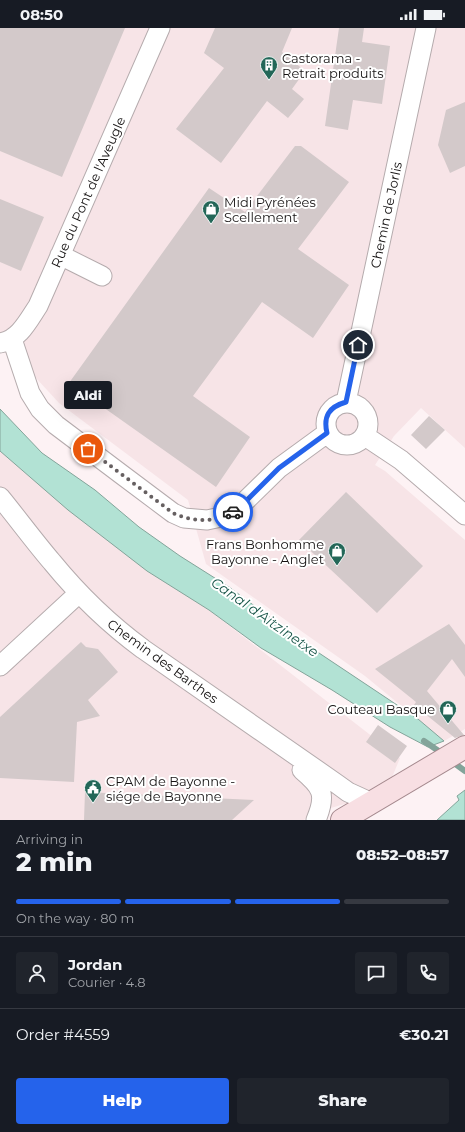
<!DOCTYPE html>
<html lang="en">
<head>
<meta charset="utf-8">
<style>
  body { margin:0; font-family:Montserrat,sans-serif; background:#20242c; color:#f1f3f6; height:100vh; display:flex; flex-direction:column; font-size:15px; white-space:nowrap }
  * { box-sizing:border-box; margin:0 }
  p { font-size:13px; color:#9ea1a6 }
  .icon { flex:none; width:22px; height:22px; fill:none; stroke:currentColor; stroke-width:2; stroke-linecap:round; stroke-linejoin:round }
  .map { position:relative; height:792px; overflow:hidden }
  .drawer { display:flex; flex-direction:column; background:#171b24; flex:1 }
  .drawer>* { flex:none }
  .pin { position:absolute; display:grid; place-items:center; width:34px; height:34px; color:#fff; margin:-17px; border:2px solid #fff; border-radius:50%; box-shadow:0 1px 4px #0007 }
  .courier { position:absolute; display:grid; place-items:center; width:40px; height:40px; margin:-20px; border:3px solid #2563eb; border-radius:50%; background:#fff; color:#222; box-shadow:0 1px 5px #0007 }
  .bubble { position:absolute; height:28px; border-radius:4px; background:#171b24; box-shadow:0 4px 16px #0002; font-size:13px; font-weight:800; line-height:28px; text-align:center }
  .overview em { font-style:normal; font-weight:800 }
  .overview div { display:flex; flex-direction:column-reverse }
  .overview { display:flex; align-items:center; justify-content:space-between; height:68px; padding:0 16px }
  h1 { font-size:26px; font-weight:800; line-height:30px }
  .bar { display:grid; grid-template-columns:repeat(4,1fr); gap:6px 4px; align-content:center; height:48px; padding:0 16px }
  .bar i { height:5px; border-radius:3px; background:#363941 }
  .bar .current { background:#2563eb }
  .bar p { grid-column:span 4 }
  .line { display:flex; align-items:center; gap:10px; padding:0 16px; border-top:1px solid #363941 }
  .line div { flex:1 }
  .round { display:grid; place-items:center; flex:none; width:42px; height:42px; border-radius:4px; background:#20242c }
  .primary-button { display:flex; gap:8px; margin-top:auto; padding:8px 16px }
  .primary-button a { flex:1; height:46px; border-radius:4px; background:#2563eb; color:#fff; font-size:16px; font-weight:800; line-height:46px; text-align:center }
  .primary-button a+a { background:#20242c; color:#f1f3f6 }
  .status { display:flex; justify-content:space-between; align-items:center; height:28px; padding:0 20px; background:#171b24; direction:ltr }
  .status svg { height:11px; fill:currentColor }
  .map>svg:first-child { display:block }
</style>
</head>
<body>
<div class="status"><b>08:50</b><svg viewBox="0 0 49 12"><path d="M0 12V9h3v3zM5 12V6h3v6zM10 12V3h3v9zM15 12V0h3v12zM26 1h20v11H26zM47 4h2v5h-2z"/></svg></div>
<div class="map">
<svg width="465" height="792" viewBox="0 0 465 792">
  <rect width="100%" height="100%" fill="#fdf2f4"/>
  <path fill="#f7e4e7" d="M0 0H465V420L421 380 394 408 375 437 385 443 465 512V701L444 713 365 648 206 536 188 472 59 375 0 311Z
    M0 420 400 730 386 764 310 786 304 792H0Z"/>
  <path fill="#b2e2d4" stroke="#83a49a" d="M0 381 42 425 95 462 139 499 180 528 229 559 310 619 418 691 444 713 428 719 390 699 332 662 261 620 209 582 147 543 68 482 0 423Z
    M465 762V792H437L459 772 457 768Z"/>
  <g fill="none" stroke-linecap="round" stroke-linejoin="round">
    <path stroke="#83a49a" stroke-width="6" d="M424 713 443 726
      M450 732 465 743"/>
  </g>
  <path fill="#d3c9ca" d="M0 0H125L62 149 0 123Z
    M215 0H292L282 24 305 43 292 61 304 71 288 90 267 73 221 135 176 101 224 40 204 25Z
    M339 0H364L362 14 390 18 382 76 353 72 348 102 325 98Z
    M465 74V138L450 145 438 117 446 82Z
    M295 118H301L349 154 298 221 349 257 313 310 262 274 193 368 250 409 216 459 69 355 209 160 245 184Z
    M0 171 44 189 21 243 0 234Z
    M429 388 445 402 426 421 411 407Z
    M346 464 423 538 377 585 299 512Z
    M449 596 465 617V649L452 631 427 663 464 707 455 710 414 677 416 674 375 641Z
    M81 614 86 619 98 621 118 644 88 672 100 688 77 694 74 754 0 750V689Z
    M378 697 407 718 395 735 366 714Z
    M85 764 254 772 232 792H84Z"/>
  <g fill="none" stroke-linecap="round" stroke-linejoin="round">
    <g stroke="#b5abad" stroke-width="21">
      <path id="minor" d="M60 227 102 248
        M12 311 30 365 40 381 56 397 121 446 173 485 184 490 207 492 226 488 237 481 279 440 327 405
        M0 315C19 312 28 293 38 278L160 0
        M346 374 426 0
        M326 396a21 21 0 1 1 42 0a21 21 0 1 1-42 0Z
        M365 408 401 432 465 487
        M0 469C18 491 34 513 52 534 79 567 109 596 143 621L337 756 348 764 372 775
        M0 638 79 565
        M302 742C322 759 327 766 316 792"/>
    </g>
    <g stroke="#a5898e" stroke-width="24">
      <path id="major" d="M342 792 465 719"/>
    </g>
    <use href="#minor" stroke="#fff" stroke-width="19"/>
    <use href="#major" stroke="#f8dfe3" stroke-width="22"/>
  </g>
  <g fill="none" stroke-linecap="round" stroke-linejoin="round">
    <path stroke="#666061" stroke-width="4" stroke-dasharray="0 7.2" d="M88 421 173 485C192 494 214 495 233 484"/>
    <path stroke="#2563eb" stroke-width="5" d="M233 484 246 473 279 440 327 405C323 388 329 379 346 374L358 317"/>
  </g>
  <defs>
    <g id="building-pin" transform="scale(0.9)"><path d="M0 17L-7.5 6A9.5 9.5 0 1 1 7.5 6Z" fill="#236758" stroke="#fff"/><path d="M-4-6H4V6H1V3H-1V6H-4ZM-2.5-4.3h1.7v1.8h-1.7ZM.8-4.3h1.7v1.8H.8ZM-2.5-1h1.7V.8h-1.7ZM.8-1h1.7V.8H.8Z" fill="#fff"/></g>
    <g id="shop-pin" transform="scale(0.9)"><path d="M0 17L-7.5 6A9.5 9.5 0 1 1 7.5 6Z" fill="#236758" stroke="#fff"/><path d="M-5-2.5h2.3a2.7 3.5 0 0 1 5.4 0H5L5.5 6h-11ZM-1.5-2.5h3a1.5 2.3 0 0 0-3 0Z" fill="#fff"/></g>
    <g id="civic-pin" transform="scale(0.9)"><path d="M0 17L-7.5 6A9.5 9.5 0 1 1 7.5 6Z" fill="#236758" stroke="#fff"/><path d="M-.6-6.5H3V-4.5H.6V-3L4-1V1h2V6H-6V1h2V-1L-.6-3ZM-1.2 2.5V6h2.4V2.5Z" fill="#fff"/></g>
  </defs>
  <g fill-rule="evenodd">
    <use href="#building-pin" x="269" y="37"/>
    <use href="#shop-pin" x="211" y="181"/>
    <use href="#shop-pin" x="337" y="523"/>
    <use href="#shop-pin" x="448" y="681"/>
    <use href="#civic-pin" x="93" y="760"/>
  </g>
  <g text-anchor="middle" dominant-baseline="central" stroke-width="4" stroke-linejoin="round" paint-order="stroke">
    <g font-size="13" fill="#151212" stroke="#fff" text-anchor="start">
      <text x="282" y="30">Castorama -<tspan x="282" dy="15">Retrait produits</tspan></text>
      <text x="224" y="174">Midi Pyrénées<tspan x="224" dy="15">Scellement</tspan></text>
      <text x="324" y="516" text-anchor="end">Frans Bonhomme<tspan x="324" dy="15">Bayonne - Anglet</tspan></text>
      <text x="435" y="681" text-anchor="end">Couteau Basque</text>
      <text x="106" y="753">CPAM de Bayonne -<tspan x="106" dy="15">siége de Bayonne</tspan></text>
    </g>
    <g font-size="13" fill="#151212" stroke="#fff">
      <text transform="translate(88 164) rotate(-66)">Rue du Pont de l'Aveugle</text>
      <text transform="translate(386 187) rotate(-78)">Chemin de Jorlis</text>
      <text transform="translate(163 633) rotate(36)">Chemin des Barthes</text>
    </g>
    <g font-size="14" font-style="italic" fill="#185649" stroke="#fff">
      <text transform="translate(265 589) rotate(35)">Canal d'Aitzinetxe</text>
    </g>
  </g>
</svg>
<div class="pin" style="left:88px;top:421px;background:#ea580c"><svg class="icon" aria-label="bag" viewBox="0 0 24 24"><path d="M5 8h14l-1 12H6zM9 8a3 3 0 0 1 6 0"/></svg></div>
<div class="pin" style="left:358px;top:317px;background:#1f2937"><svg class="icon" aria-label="home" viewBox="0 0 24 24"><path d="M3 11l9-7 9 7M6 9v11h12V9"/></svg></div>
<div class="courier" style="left:233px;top:484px"><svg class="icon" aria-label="car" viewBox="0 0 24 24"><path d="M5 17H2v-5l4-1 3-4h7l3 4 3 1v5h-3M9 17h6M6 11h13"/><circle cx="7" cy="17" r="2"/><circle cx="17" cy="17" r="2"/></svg></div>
<div class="bubble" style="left:64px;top:353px;width:48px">Aldi</div>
</div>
<section class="drawer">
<div class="overview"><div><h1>2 min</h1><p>Arriving in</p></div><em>08:52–08:57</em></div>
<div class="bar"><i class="current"></i><i class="current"></i><i class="current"></i><i></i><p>On the way · 80 m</p></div>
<div class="line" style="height:72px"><a class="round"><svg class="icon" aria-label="person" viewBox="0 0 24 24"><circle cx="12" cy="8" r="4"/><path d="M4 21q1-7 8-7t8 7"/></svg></a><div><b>Jordan</b><p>Courier · 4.8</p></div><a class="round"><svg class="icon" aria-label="chat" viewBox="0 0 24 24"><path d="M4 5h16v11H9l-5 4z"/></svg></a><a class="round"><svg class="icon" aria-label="phone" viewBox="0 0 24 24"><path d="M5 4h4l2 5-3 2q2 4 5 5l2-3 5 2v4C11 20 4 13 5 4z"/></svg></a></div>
<div class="line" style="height:52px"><div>Order #4559</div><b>€30.21</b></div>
<div class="primary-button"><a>Help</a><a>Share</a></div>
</section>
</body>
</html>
